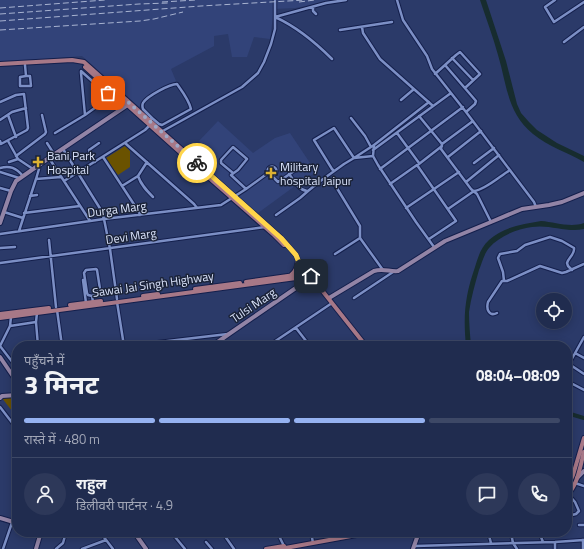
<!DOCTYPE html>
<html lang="hi">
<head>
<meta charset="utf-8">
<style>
  body { margin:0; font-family:"Titillium Web","Noto Sans Devanagari",sans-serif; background:#2d3859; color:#f1f3f6; height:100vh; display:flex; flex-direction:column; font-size:15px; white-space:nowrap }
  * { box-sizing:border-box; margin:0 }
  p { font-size:13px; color:#a2a7b7 }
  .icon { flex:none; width:22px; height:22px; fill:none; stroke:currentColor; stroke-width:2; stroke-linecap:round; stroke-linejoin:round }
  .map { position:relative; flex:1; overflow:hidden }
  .side { position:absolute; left:12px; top:341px; width:560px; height:196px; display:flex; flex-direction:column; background:#202c4f; border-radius:16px; box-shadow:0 2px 10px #0003,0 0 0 1px #3d4866 }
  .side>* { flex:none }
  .fabs { position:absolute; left:536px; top:293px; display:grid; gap:8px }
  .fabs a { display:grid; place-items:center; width:36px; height:36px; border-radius:50%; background:#202c4f; box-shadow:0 2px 10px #0003,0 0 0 1px #3d4866; font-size:20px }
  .pin { position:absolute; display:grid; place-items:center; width:34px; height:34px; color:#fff; margin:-17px; border-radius:8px; box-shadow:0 2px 6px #0006 }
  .courier { position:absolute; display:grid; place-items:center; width:40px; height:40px; margin:-20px; border:3px solid #ffd54a; border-radius:50%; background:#fff; color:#222; box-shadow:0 1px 5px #0007 }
  .headline em { font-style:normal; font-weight:700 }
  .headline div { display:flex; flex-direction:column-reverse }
  .headline { display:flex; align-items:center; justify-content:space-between; height:68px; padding:0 12px }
  h1 { font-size:26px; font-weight:700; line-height:30px }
  .bar { display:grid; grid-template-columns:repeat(4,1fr); gap:6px 4px; align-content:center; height:48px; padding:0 12px }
  .bar i { height:5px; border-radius:3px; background:#3d4866 }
  .bar .current { background:#95b2f1 }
  .bar p { grid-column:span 4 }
  .line { display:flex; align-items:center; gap:10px; padding:0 12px; border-top:1px solid #3d4866 }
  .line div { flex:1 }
  .round { display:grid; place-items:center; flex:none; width:42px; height:42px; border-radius:21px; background:#2d3859 }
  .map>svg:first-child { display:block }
</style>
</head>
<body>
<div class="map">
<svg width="584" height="549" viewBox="0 0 584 549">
  <rect width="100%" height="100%" fill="#2b3a69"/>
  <path fill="#324379" d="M0 0H340L295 8 274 9 270 39 254 37 247 57H232L228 34 214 36V46L171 69 176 81 149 96 139 107 82 56 0 63Z
    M218 121 253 153 275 138 290 133 316 172 299 183 258 213 193 156 203 145 199 141Z"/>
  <path fill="#6a5200" d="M125 146 130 151V167L118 175 106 158Z
    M17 397V407L12 411 2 398Z"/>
  <path fill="#172c2f" d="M480 0H486L506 61 517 104 521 113 529 122 537 130 557 143 584 156V162C567 152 549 147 533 134 507 113 507 85 498 55 493 37 486 18 480 0Z
    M541 221C555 222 570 228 584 223V229C567 233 550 224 532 227 517 229 499 236 489 248 484 254 482 263 479 270 475 284 471 298 469 312 469 323 470 335 471 346H466C463 315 465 296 475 267 478 257 481 247 489 240 503 227 523 224 541 221Z"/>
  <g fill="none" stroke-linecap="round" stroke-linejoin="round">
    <path stroke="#172c2f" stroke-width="4" d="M567 413 584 418"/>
    <g stroke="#141f4c" stroke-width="4.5">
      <path id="street" d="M397 0 403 20 427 56 432 69 466 112 534 202 536 207
        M555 0 545 7 554 22 584 2
        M313 7V11L316 14
        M275 17 326 3 346 0
        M275 17C297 27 315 42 332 59
        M362 27 363 33 380 59 433 106
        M340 30 392 22
        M564 42 584 27
        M452 58 473 80
        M25 65 26 76H30L31 86H20V77L26 76
        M445 65 456 55 460 52 480 74 465 88
        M435 74 445 65 476 101 475 104 466 112
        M401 100 414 89
        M0 102 16 95 24 94 28 128 27 130 1 144 0 141
        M8 115 13 129 16 137
        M419 116 442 144
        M351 118 365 136 371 147
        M0 120 12 112 26 108
        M149 120 152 118 159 124 162 125 191 109C189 100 182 91 177 84 170 84 147 96 143 103 142 105 142 106 143 109L152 118
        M473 121 442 144 441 149 471 189 477 194 491 222
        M161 132 242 87 258 73 264 62 271 44 275 29V0
        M55 133 85 115 110 97 81 71V73L85 115
        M397 133 419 163
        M8 141 18 159 33 169
        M47 143 54 154
        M125 143 194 204 197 208
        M374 145 373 156 378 165 416 222 434 247
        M63 149 101 210 104 219 110 249 117 299
        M373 150 451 93
        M16 156 45 134 46 132 42 115
        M103 157 139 212 140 215
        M448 157 481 131
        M49 158 90 221
        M9 162 18 159
        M95 162 90 153 89 150 99 143
        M147 162 138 176C141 185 147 191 153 197
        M474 163 494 148
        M419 164 442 146
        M267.5 171a4.5 4.5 0 1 1 9 0a4.5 4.5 0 1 1-9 0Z
        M0 168C10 165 16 168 23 176
        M380 169 463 107
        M334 171 332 169 314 140 334 128 354 158 374 145 429 102
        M0 172 19 178
        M233 173 221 163V160L233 147 247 159 238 170 231 175 246 189 268 173
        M289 174C294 180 298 190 307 191
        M271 175 278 182 303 165
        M36 179 61 177
        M64 181 145 130 150 125
        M466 182 499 155
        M390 184 417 165 456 221 429 239
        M335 185 360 226V238L383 270
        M122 186 138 176
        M0 188 11 191
        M30 196 37 195
        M406 208 459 172
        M448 209 474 191C485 190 500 176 510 170
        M4 212 23 218
        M24 213 80 206
        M276 215 300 198 308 191 319 182 344 164 354 158 373 156
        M19 231 36 179 39 169V165
        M0 234 104 219 221 205 246 189
        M49 240 56 307
        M0 248 15 247
        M335 254 360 238
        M0 263 265 227
        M83 280 86 303
        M504 281 503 272 498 258 500 254 517 251 525 245 550 237 562 241 574 248C575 254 569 257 567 263L568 266 572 270
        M92 296 88 295 87 293 84 273 86 270 96 269 97 270 100 289H97V294L92 296 93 302
        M354 298 393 272
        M117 302 124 346
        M57 310 62 346
        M37 313 36 322 38 346
        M497 313C489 317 486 309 488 302L502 281H507L540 266 562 273 566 272 584 264
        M11 317 10 326 0 346 17 368
        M10 326 36 322
        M296 328 310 346
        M584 337 569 364 584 374
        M125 346 228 334
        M268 346 332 303
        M575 353 584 358
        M567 381 584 390
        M0 407 17 429
        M575 483 584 486
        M567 518 568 516 576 514 579 511 575 502 568 494
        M579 525H584
        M100 532 113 549
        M171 532 185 549
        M222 532 234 549
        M277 532 284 546
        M311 532 313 543
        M488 532 491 543
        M509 532 512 538 513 543 517 549
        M539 532 543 542
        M583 540V549
        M206 542 212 549
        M555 542V549
        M415 546 555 542 584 540
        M3 549 17 508
        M56 549 63 543 66 532
        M82 549 106 540"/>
    </g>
    <g stroke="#141f4c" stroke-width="6">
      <path id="secondary" d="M0 223 11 191 16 181 49 158 129 104
        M329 298 374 271C383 268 390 272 398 271L445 241 491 222 522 209 549 205 562 202 584 193
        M212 346 229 334 306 281
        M0 357 17 382
        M0 398 2 396 17 395
        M577 478 584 471
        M0 518 17 523
        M134 532 146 549
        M36 549 41 532
        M413 549 419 532"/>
    </g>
    <g stroke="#141f4c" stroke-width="6">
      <path id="primary" d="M0 64 72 60 84 62 281 238 296 255 298 260 366 346
        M85 67 182 154 274 235 284 245
        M291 275C297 270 297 266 298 260
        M299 278 306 281 319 285
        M246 282 309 273
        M195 289 240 283
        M143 296 158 294
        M70 305 101 301
        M0 314 49 308
        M0 318 311 276
        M567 488 573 475 584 438
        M567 495C578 485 580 466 584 452
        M347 534 357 532
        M266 549 284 546
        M280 549 373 532"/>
    </g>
    <use href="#street" stroke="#7c8fc5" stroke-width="2.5"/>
    <use href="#secondary" stroke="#9284a6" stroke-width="4"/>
    <use href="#primary" stroke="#a77887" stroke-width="4"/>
    <path stroke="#a8b3d1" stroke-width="1" stroke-dasharray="6 3" stroke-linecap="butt" d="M162 2 196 0
      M299 2 315 0
      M0 8 105 0
      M0 14 139 4 168 3
      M0 21 201 6 305 0
      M0 30 140 21 154 19 183 12"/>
  </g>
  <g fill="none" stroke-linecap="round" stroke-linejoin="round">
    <path stroke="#9da8c8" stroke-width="4" stroke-dasharray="0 7.2" d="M108 93 112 88 197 163"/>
    <path stroke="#ffd54a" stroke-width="5" d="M197 163 281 238 296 255 298 260 311 276"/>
  </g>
  <g fill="#dcb233" stroke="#1b2338" stroke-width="1.5">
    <path d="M36 156h4v4h4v4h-4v4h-4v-4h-4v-4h4z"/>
    <path d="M269 167h4v4h4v4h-4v4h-4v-4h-4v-4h4z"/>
  </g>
  <g text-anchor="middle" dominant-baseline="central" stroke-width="3" stroke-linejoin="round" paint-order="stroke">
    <g font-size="12" fill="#dae3fb" stroke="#1b2338" text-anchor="start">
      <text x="47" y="155">Bani Park<tspan x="47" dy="14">Hospital</tspan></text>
      <text x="280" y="166">Military<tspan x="280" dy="14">hospital Jaipur</tspan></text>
    </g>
    <g font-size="12" fill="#dae3fb" stroke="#1b2338">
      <text transform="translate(117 209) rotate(-7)">Durga Marg</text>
      <text transform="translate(131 236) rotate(-8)">Devi Marg</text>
      <text transform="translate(153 284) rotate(-8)">Sawai Jai Singh Highway</text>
      <text transform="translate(253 305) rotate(-34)">Tulsi Marg</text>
    </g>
  </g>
</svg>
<div class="fabs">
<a><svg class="icon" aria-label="locate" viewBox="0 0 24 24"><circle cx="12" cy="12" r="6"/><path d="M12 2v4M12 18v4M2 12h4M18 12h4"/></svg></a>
</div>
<div class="pin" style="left:108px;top:93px;background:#ea580c"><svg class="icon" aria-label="bag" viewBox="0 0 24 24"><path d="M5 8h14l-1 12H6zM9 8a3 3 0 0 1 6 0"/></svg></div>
<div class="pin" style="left:311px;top:276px;background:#1f2937"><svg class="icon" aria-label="home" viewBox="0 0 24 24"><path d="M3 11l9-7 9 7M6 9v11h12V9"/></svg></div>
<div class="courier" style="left:197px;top:163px"><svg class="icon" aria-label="bike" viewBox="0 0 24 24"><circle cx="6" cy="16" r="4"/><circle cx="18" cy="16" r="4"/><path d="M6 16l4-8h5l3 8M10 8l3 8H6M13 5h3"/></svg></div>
<section class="side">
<div class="headline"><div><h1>3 मिनट</h1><p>पहुँचने में</p></div><em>08:04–08:09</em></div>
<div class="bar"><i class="current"></i><i class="current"></i><i class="current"></i><i></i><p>रास्ते में · 480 m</p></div>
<div class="line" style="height:72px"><a class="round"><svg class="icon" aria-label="person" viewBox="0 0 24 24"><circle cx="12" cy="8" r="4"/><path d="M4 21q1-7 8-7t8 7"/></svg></a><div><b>राहुल</b><p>डिलीवरी पार्टनर · 4.9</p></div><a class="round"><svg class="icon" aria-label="chat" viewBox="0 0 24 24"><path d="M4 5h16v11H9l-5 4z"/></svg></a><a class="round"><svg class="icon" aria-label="phone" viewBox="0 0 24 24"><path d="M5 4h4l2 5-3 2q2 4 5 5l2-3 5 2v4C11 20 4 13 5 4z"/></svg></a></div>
</section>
</div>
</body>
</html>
